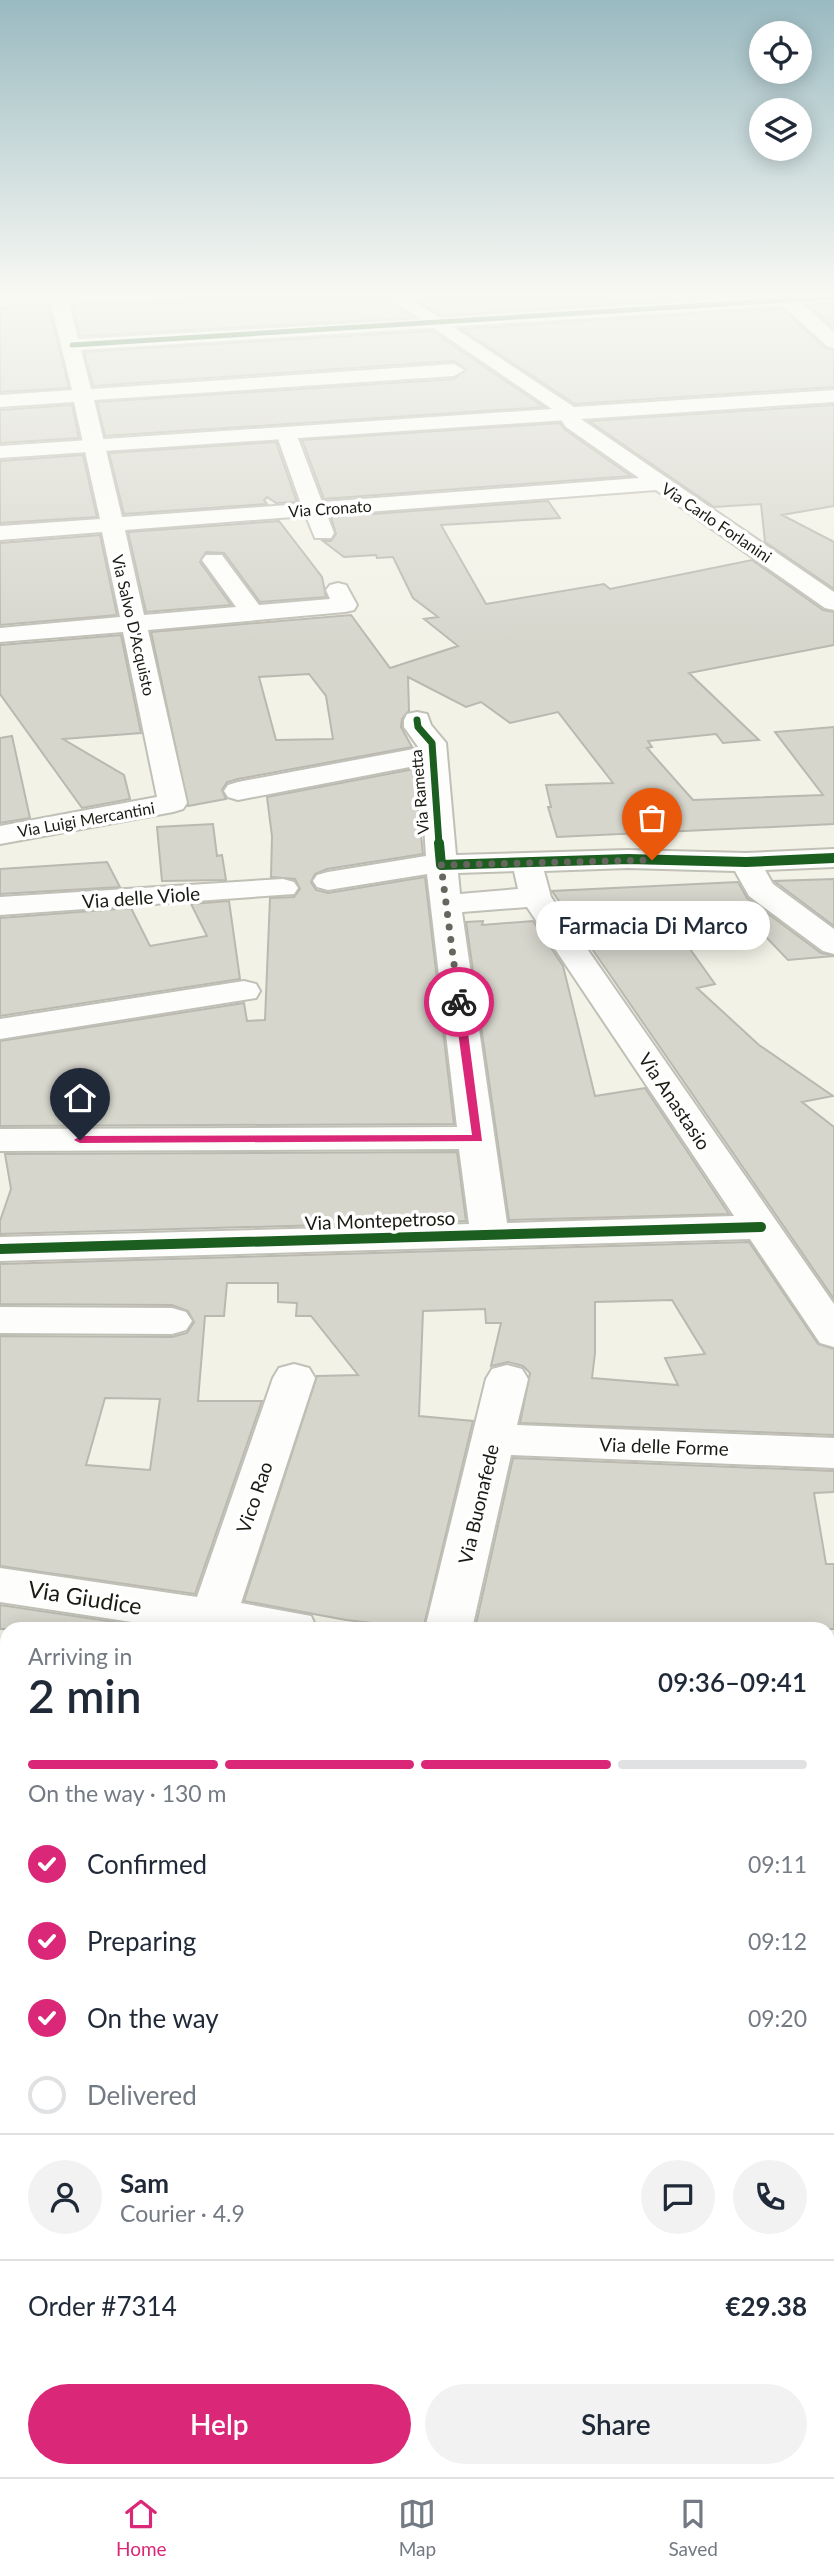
<!DOCTYPE html>
<html lang="en">
<head>
<meta charset="utf-8">
<style>
  body { margin:0; font-family:Lato,sans-serif; background:#f2f2f3; color:#1f2937; height:100vh; display:flex; flex-direction:column; font-size:26px; white-space:nowrap }
  * { box-sizing:border-box; margin:0 }
  p { font-size:23px; color:#747a83 }
  .icon { flex:none; width:38px; height:38px; fill:none; stroke:currentColor; stroke-width:2; stroke-linecap:round; stroke-linejoin:round }
  .map { position:relative; flex:1; overflow:hidden }
  .details { position:absolute; left:0px; top:1622px; width:835px; height:856px; display:flex; flex-direction:column; background:#fff; border-radius:21px 21px 0 0; box-shadow:0 4px 18px #0003 }
  .details>* { flex:none }
  .buttons { position:absolute; left:749px; top:21px; display:grid; gap:14px }
  .buttons a { display:grid; place-items:center; width:63px; height:63px; border-radius:50%; background:#fff; box-shadow:0 4px 18px #0003; font-size:35px }
  .pin { position:absolute; display:grid; place-items:center; width:60px; height:60px; color:#fff; margin:-72px -30px; border-radius:50% 50% 50% 0; rotate:-45deg; box-shadow:0 0 7px #0007 }
  .pin .icon { rotate:45deg }
  .courier { position:absolute; display:grid; place-items:center; width:70px; height:70px; margin:-35px; border:5px solid #db2777; border-radius:50%; background:#fff; color:#222; box-shadow:0 2px 9px #0007 }
  .bubble { position:absolute; height:49px; border-radius:24px; background:#fff; box-shadow:0 4px 18px #0003; font-size:23px; font-weight:600; line-height:49px; text-align:center }
  .overview em { font-style:normal; font-weight:600 }
  .overview div { display:flex; flex-direction:column-reverse }
  .overview { display:flex; align-items:center; justify-content:space-between; height:119px; padding:0 28px }
  h1 { font-size:46px; font-weight:600; line-height:52px }
  .bar { display:grid; grid-template-columns:repeat(4,1fr); gap:10px 7px; align-content:center; height:84px; padding:0 28px }
  .bar i { height:9px; border-radius:5px; background:#e0e1e3 }
  .bar .on { background:#db2777 }
  .bar p { grid-column:span 4 }
  .line { display:flex; align-items:center; gap:18px; padding:0 28px; border-top:2px solid #e0e1e3 }
  .line div { flex:1 }
  .round { display:grid; place-items:center; flex:none; width:74px; height:74px; border-radius:37px; background:#f2f2f3 }
  ol { padding:0 28px; list-style:none }
  li { display:flex; align-items:center; gap:21px; height:77px }
  li p { margin-inline-start:auto }
  li .icon { padding:7px; border-radius:50%; background:#db2777; color:#fff; stroke-width:4 }
  li:last-child { color:#747a83 }
  li i { width:38px; height:38px; border:4px solid #e0e1e3; border-radius:50% }
  .button { display:flex; gap:14px; margin-top:auto; padding:14px 28px }
  .button a { flex:1; height:80px; border-radius:42px; background:#db2777; color:#fff; font-size:28px; font-weight:600; line-height:80px; text-align:center }
  .button a+a { background:#f2f2f3; color:#1f2937 }
  .menu { display:flex; justify-content:space-around; align-items:center; height:98px; border-top:2px solid #e0e1e3; background:#fff; font-size:19px; color:#747a83 }
  .menu a { display:grid; justify-items:center; gap:4px }
  .menu .on { color:#db2777 }
  .map>svg:first-child { display:block }
</style>
</head>
<body>
<div class="map">
<svg width="834" height="2477" viewBox="0 0 834 2477">
  <rect width="100%" height="100%" fill="#f2f2e7"/>
  <path fill="#d6d6cd" stroke="#b9b9b1" stroke-width="2" fill-rule="evenodd" d="M194 295H198V299L280 295H383L414 318 80 336 72 306 183 303Z
    M409 295H739L441 316Z
    M834 305V328L809 306Z
    M49 307 69 388 0 392V308Z
    M782 309 825 348 834 350V387L575 404 461 329Z
    M432 331 544 407 105 436 97 402 454 379 466 369 454 361 93 386 84 352Z
    M72 405 79 438 0 443V410Z
    M834 405V506L782 515 834 542V589L765 542 761 504 714 507 589 421Z
    M560 423 564 429 631 476 324 499 302 440Z
    M276 442 297 502 276 503 267 497 264 500 267 504 124 514 109 453Z
    M83 455 97 517 0 523V461Z
    M548 501 560 518 441 525 486 604 604 584 610 589 752 560 823 610 834 612V645L689 673 759 740 723 743 716 734 648 741 652 747 647 748 693 800 823 795 775 732 834 727V824L557 837 548 807H551L546 785 613 783 558 712 510 723 481 702 466 707 408 677 409 711 402 719 401 727 412 747 238 779 227 782 222 790 226 799 188 806 151 632 351 615 390 668 458 646 424 619 438 617 413 598 393 557 377 558 376 555 344 557 323 541H331L336 534 331 517ZM309 674 326 696 333 739 276 740 259 677Z
    M279 521 322 577 326 597 260 602 224 553 206 552 200 562 231 605 146 612 128 532Z
    M100 535 117 615 0 625V543Z
    M121 635 141 733 63 739 124 775 130 799 82 808 0 694V645Z
    M12 736 30 818 0 823V738Z
    M414 769 423 854 327 869 315 874 311 882 316 890 328 893 425 877 454 1124 0 1126V1041L244 1003 247 1021 265 1020 270 898 294 897 300 889 295 879 271 877 272 836 267 797Z
    M213 824 217 856 222 855 226 880 162 881 157 827Z
    M107 862 120 887 0 894V869Z
    M834 879V926L774 881Z
    M738 882 747 898 821 953 834 956 788 960 766 937 690 949 715 984 697 988 759 1045 833 1096 802 1102 834 1127V1299L552 891Z
    M229 901 240 979 0 1016V918L131 908 150 946 207 936 191 904Z
    M483 921 482 925 533 921 563 966 595 1096 645 1088 729 1214 509 1220 466 922Z
    M457 1152 466 1221 0 1234V1221L11 1189 5 1154Z
    M749 1242 818 1344 834 1349V1435L520 1423 530 1373 523 1366 508 1362 491 1366 501 1323H486L485 1309 423 1311 419 1416 473 1421 423 1629 346 1620 244 1601 317 1376 358 1375 311 1316H296L297 1303 278 1302V1283H227L224 1316H205L198 1401H262L195 1594 0 1566V1336L172 1337 187 1333 194 1322 188 1311 172 1305 0 1304V1264ZM672 1300 705 1354 665 1358 678 1385 592 1378 595 1353V1302ZM105 1398 160 1399 150 1470 86 1465Z
    M513 1458 834 1471V1492L814 1493 826 1564H834V1629H475Z
    M0 1605 162 1629H0Z"/>
  <g fill="none" stroke-linecap="round" stroke-linejoin="round">
    <g stroke="#c0c0b7" stroke-width="4">
      <path id="minor" d="M0 295H192L183 300 69 303 78 339 419 320 773 295H834V302L803 304 834 332V348L827 346 783 306 81 350 91 389 454 364 464 370 454 376 94 400 122 517 301 504 276 433 279 429H293L296 433 322 502 639 478 566 427 558 415 561 411H575L581 419 834 592V610L825 608 656 490 327 515 334 533 331 538H315L306 516 125 530 144 615 236 607 202 560 206 555H222L259 605 330 599 326 590 330 585 338 583 346 585 357 605 354 610 345 612 148 630 187 803 183 809 173 812 0 844V826L157 797 123 632 0 642V628L120 617 102 532 0 540V526L100 519 74 402 0 407V395L72 390 51 304 0 305Z
        M417 712 427 714 431 725 446 743 456 855 628 850 746 853 834 849V867L765 870 773 884 834 929V954L823 951 749 896 735 871 628 868 544 871 551 897 834 1304V1347L820 1343 750 1239 0 1261V1237L469 1224 459 1149 0 1151V1129L457 1127 427 874 328 890 317 887 313 881 317 875 328 872 426 856 420 765 238 800 228 797 224 791 228 785 238 782 419 748 404 727V720L407 714ZM514 871 518 889 460 894 458 873ZM527 907 734 1216 507 1223 462 912Z
        M283 879 294 882 298 888 294 894 0 915V897Z
        M244 981 256 984 260 991 256 998 0 1039V1019Z
        M0 1307 172 1308 186 1312 192 1321 186 1330 172 1334 0 1333Z
        M294 1364 309 1368 315 1378 241 1603 311 1616 317 1629H178L0 1602V1568L197 1597 273 1378 279 1368Z
        M507 1365 522 1369 528 1379 517 1425 834 1438V1468L511 1455 472 1629H425L486 1379 492 1369Z
        M828 1691 834 1692V1730L828 1729Z
        M828 2130 834 2131V2187L828 2186Z
        M10 2471H98L96 2477H8Z
        M415 2471H481V2477H415Z"/>
    </g>
    <g stroke="#c0c0b7" stroke-width="4">
      <path id="major" d="M385 295H405L574 407 834 390V402L0 458V446L552 409Z"/>
    </g>
    <use href="#minor" fill="#fdfdfb" fill-rule="evenodd"/>
    <use href="#major" fill="#fdfdfb" fill-rule="evenodd"/>
    <g stroke="#fff" stroke-width="8">
      <path id="cycleway-far2" d="M72 345 834 297"/>
    </g>
    <g stroke="#fff" stroke-width="10">
      <path id="cycleway-far1" d="M417 720 418 727 432 743 439 844"/>
    </g>
    <g stroke="#fff" stroke-width="13">
      <path id="cycleway" d="M439 843 441 865 628 859 746 862 834 858
        M0 1249 761 1227"/>
    </g>
    <use href="#cycleway-far2" stroke="#1b5e20" stroke-width="5"/>
    <use href="#cycleway-far1" stroke="#1b5e20" stroke-width="7"/>
    <use href="#cycleway" stroke="#1b5e20" stroke-width="10"/>
  </g>
  <linearGradient id="sky" x2="0" y2="1"><stop stop-color="#9abac1"/><stop offset="0.46" stop-color="#f9f9f4"/><stop offset="1" stop-color="#f9f9f4" stop-opacity="0"/></linearGradient>
  <rect width="834" height="642" fill="url(#sky)"/>
  <path fill="#db2777" d="M459 999 464 1002 482 1141 80 1143 74 1140 80 1136 472 1135 454 1002Z"/>
  <g fill="none" stroke-linecap="round" stroke-linejoin="round">
    <path stroke="#66665e" stroke-width="7" stroke-dasharray="0 12.6" d="M459 1002 441 865 652 860"/>
  </g>
  <g text-anchor="middle" dominant-baseline="central" stroke-width="7" stroke-linejoin="round" paint-order="stroke">
    <g font-size="16" fill="#1b1b14" stroke="#fff">
      <text transform="translate(330 508) rotate(-4)">Via Cronato</text>
      <text transform="translate(717 522) rotate(34)">Via Carlo Forlanini</text>
      <text transform="translate(134 625) rotate(77)">Via Salvo D'Acquisto</text>
      <text transform="translate(419 792) rotate(-95)">Via Rametta</text>
      <text transform="translate(86 819) rotate(-10)">Via Luigi Mercantini</text>
    </g>
    <g font-size="19" fill="#1b1b14" stroke="#fff">
      <text transform="translate(141 897) rotate(-4)">Via delle Viole</text>
      <text transform="translate(675 1101) rotate(56)">Via Anastasio</text>
      <text transform="translate(380 1220) rotate(-2)">Via Montepetroso</text>
      <text transform="translate(664 1446) rotate(2)">Via delle Forme</text>
      <text transform="translate(254 1497) rotate(-71)">Vico Rao</text>
      <text transform="translate(478 1504) rotate(-77)">Via Buonafede</text>
    </g>
    <g font-size="23" fill="#1b1b14" stroke="#fff">
      <text transform="translate(85 1597) rotate(9)">Via Giudice</text>
    </g>
  </g>
</svg>
<div class="buttons">
<a><svg class="icon" aria-label="locate" viewBox="0 0 24 24"><circle cx="12" cy="12" r="6"/><path d="M12 2v4M12 18v4M2 12h4M18 12h4"/></svg></a>
<a><svg class="icon" aria-label="layers" viewBox="0 0 24 24"><path d="M12 4l9 5-9 5-9-5zM3 14l9 5 9-5"/></svg></a>
</div>
<div class="pin" style="left:652px;top:860px;background:#ea580c"><svg class="icon" aria-label="bag" viewBox="0 0 24 24"><path d="M5 8h14l-1 12H6zM9 8a3 3 0 0 1 6 0"/></svg></div>
<div class="pin" style="left:80px;top:1140px;background:#1f2937"><svg class="icon" aria-label="home" viewBox="0 0 24 24"><path d="M3 11l9-7 9 7M6 9v11h12V9"/></svg></div>
<div class="courier" style="left:459px;top:1002px"><svg class="icon" aria-label="bike" viewBox="0 0 24 24"><circle cx="6" cy="16" r="4"/><circle cx="18" cy="16" r="4"/><path d="M6 16l4-8h5l3 8M10 8l3 8H6M13 5h3"/></svg></div>
<div class="bubble" style="left:536px;top:901px;width:234px">Farmacia Di Marco</div>
<section class="details">
<div class="overview"><div><h1>2 min</h1><p>Arriving in</p></div><em>09:36–09:41</em></div>
<div class="bar"><i class="on"></i><i class="on"></i><i class="on"></i><i></i><p>On the way · 130 m</p></div>
<ol>
<li><svg class="icon" aria-label="check" viewBox="0 0 24 24"><path d="M5 12l5 5 9-10"/></svg>Confirmed<p>09:11</p></li>
<li><svg class="icon" aria-label="check" viewBox="0 0 24 24"><path d="M5 12l5 5 9-10"/></svg>Preparing<p>09:12</p></li>
<li><svg class="icon" aria-label="check" viewBox="0 0 24 24"><path d="M5 12l5 5 9-10"/></svg>On the way<p>09:20</p></li>
<li><i></i>Delivered</li>
</ol>
<div class="line" style="height:126px"><a class="round"><svg class="icon" aria-label="person" viewBox="0 0 24 24"><circle cx="12" cy="8" r="4"/><path d="M4 21q1-7 8-7t8 7"/></svg></a><div><b>Sam</b><p>Courier · 4.9</p></div><a class="round"><svg class="icon" aria-label="chat" viewBox="0 0 24 24"><path d="M4 5h16v11H9l-5 4z"/></svg></a><a class="round"><svg class="icon" aria-label="phone" viewBox="0 0 24 24"><path d="M5 4h4l2 5-3 2q2 4 5 5l2-3 5 2v4C11 20 4 13 5 4z"/></svg></a></div>
<div class="line" style="height:91px"><div>Order #7314</div><b>€29.38</b></div>
<div class="button"><a>Help</a><a>Share</a></div>
</section>
</div>
<nav class="menu">
<a class="on"><svg class="icon" aria-label="home" viewBox="0 0 24 24"><path d="M3 11l9-7 9 7M6 9v11h12V9"/></svg>Home</a>
<a><svg class="icon" aria-label="map" viewBox="0 0 24 24"><path d="M3 6l6-2 6 2 6-2v14l-6 2-6-2-6 2zM9 4v14M15 6v14"/></svg>Map</a>
<a><svg class="icon" aria-label="saved" viewBox="0 0 24 24"><path d="M7 4h10v16l-5-4-5 4z"/></svg>Saved</a>
</nav>
</body>
</html>
